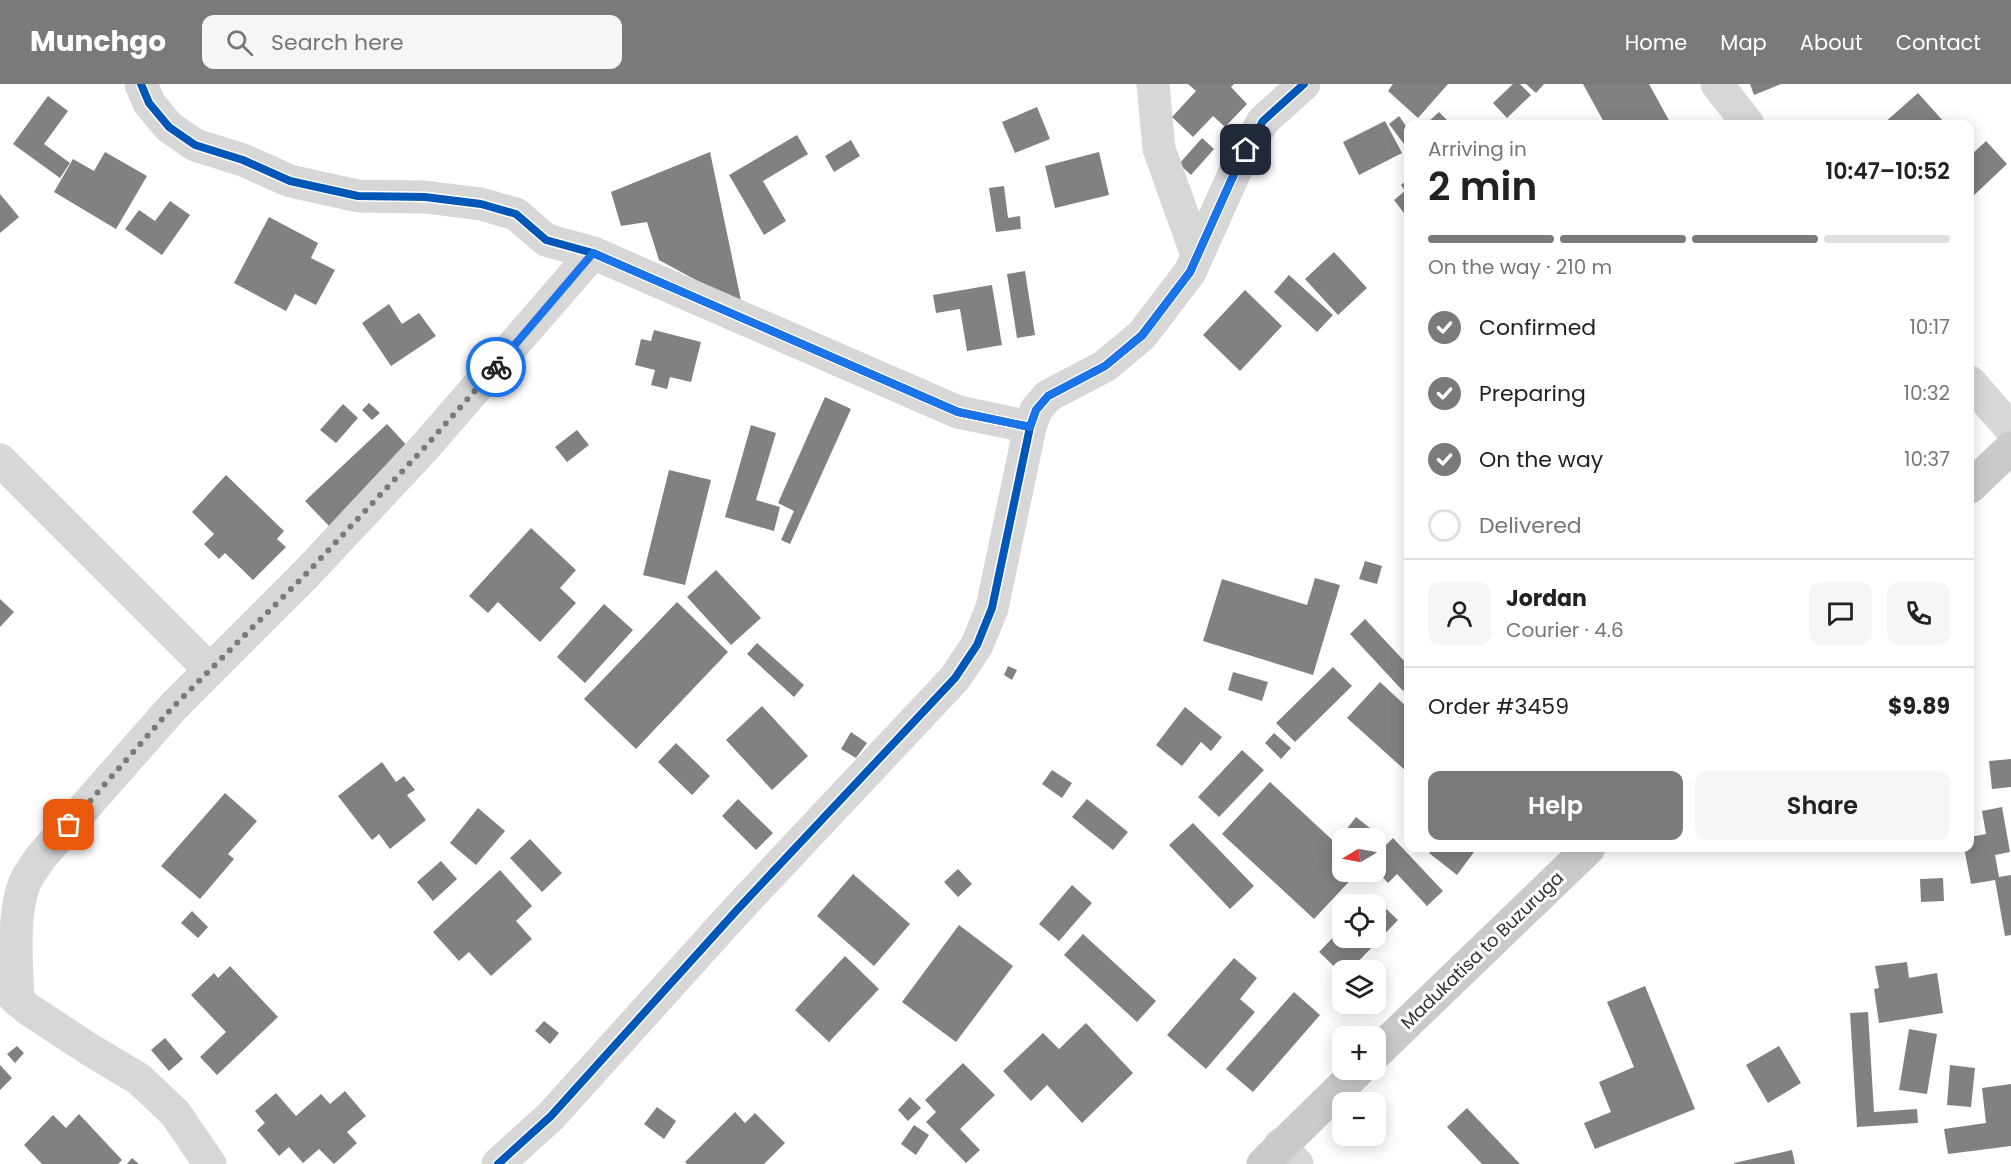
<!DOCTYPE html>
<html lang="en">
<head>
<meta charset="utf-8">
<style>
  body { margin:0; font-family:Poppins,sans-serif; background:#f6f6f6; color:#222; height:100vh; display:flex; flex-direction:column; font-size:22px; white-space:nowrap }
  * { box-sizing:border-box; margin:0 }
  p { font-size:20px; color:#767676 }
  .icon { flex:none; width:33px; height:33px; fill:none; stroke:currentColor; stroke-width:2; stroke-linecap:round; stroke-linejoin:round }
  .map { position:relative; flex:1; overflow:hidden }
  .drawer { position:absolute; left:1404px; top:36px; width:570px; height:732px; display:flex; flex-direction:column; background:#fff; border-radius:12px; box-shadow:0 3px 15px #0003 }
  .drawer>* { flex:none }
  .needle { width:39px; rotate:260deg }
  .fabs { position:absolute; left:1332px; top:744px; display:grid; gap:12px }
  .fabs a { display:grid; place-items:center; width:54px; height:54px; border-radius:12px; background:#fff; box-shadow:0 3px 15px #0003; font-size:30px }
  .pin { position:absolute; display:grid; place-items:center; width:51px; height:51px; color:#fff; margin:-26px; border-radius:12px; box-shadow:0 3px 9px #0006 }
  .courier { position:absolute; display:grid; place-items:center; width:60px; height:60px; margin:-30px; border:4px solid #1a73e8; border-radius:50%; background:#fff; color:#222; box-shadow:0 2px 8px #0007 }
  .summary em { font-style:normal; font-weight:600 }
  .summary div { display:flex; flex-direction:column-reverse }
  .summary { display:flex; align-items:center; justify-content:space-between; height:102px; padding:0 24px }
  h1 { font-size:39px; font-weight:600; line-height:45px }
  .bar { display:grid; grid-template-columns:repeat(4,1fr); gap:9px 6px; align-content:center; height:72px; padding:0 24px }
  .bar i { height:8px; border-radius:4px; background:#e0e0e0 }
  .bar .on { background:#7a7a7a }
  .bar p { grid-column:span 4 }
  .line { display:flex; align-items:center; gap:15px; padding:0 24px; border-top:2px solid #e0e0e0 }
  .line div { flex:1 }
  .round { display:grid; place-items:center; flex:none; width:63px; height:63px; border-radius:12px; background:#f6f6f6 }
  ol { padding:0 24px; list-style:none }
  li { display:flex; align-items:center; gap:18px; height:66px }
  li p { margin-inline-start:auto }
  li .icon { padding:6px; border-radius:50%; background:#7a7a7a; color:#fff; stroke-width:4 }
  li:last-child { color:#767676 }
  li i { width:33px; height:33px; border:3px solid #e0e0e0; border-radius:50% }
  .button { display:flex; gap:12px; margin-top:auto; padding:12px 24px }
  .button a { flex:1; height:69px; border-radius:12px; background:#7a7a7a; color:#fff; font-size:24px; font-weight:600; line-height:69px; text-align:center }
  .button a+a { background:#f6f6f6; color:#222 }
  header { display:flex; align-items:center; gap:36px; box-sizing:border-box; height:84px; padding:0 30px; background:#7a7a7a; color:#fff }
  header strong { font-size:28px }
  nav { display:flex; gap:33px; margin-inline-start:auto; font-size:21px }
  .search { width:420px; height:54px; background:#f6f6f6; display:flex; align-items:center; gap:15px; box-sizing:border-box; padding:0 21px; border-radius:12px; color:#767676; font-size:22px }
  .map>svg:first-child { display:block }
</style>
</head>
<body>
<header>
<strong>Munchgo</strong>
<div class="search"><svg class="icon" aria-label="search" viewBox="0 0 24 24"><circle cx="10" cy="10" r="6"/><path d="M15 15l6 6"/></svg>Search here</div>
<nav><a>Home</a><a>Map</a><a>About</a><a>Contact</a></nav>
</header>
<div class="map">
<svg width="2011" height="1080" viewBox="0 0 2011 1080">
  <rect width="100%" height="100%" fill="#fff"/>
  <path fill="#818181" d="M1188 0H1234L1231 3 1247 20 1225 43 1213 32 1193 53 1172 33 1196 7Z
    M1393 0H1448L1418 34 1388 7Z
    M1513 0H1520L1531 11 1507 34 1493 19Z
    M1526 0H1544L1536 9Z
    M1583 0H1649L1671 40H1605Z
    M1750 0H1781L1754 11Z
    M1918 9 1944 38 1941 40H1883Z
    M48 12 68 27 44 60 70 79 60 94 13 60Z
    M1037 23 1050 55 1015 69 1002 38Z
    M1439 28 1451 40H1426Z
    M1399 32 1408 45 1407 64 1389 40Z
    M1385 37 1402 69 1359 91 1343 58Z
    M797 51 808 70 763 97 786 137 764 151 729 91Z
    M1202 54 1214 65 1191 91 1179 80Z
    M851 56 860 72 834 88 825 72Z
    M1986 57 2007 80 1970 115V72Z
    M105 68 147 92 116 145 54 108 73 75 94 87Z
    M710 68 742 221 659 176 647 138 621 142 611 108Z
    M1099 68 1109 111 1055 124 1045 82Z
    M1408 95V131L1407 133 1394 116 1405 107 1401 101Z
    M1004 102 1008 134 1020 132 1021 145 996 148 989 104Z
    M0 110 19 133 0 149Z
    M170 117 190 131 162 171 125 145 139 126 155 137Z
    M269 133 318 159 311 174 335 186 316 221 295 210 286 227 234 199Z
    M1334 168 1367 204 1338 231 1305 195Z
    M1025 187 1035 251 1017 254 1007 190Z
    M1289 191 1333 231 1317 248 1274 208Z
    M992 201 1002 261 967 267 960 225 936 229 933 211Z
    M1245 206 1282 242 1240 287 1203 251Z
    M389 220 402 240 419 229 436 252 391 282 362 239Z
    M654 246 701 258 691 298 670 293 667 305 651 301 655 286 635 281 641 255 651 257Z
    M825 313 851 325 790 460 781 456 794 427 778 419Z
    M369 319 380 329 372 336 362 326Z
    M343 320 358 334 336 359 320 346Z
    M387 340 412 367 331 444 305 417Z
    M751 341 776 349 756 416 780 423 774 447 725 433Z
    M577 346 589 361 567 378 555 363Z
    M669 386 711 396 685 501 643 491Z
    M226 391 284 447 277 455 286 463 253 496 225 469 219 475 204 460 214 450 192 428Z
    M531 444 576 486 560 504 576 519 540 558 498 518 488 529 469 512Z
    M1365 477 1382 482 1377 500 1359 495Z
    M716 486 761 534 731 561 687 513Z
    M1315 494 1340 501 1313 591 1203 557 1222 495 1307 521Z
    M0 515 14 528 0 543Z
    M677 518 728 568 636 665 584 615Z
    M604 520 633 546 585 599 557 573Z
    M1365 535 1406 579 1408 577V602L1403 607 1350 550Z
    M757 559 804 601 794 613 747 570Z
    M1008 582 1017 586 1012 596 1004 591Z
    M1333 583 1352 602 1295 658 1276 639Z
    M1233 588 1268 598 1262 617 1228 606Z
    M1380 598 1408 624V685L1406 687 1347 634Z
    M762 622 808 672 772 706 726 656Z
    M1185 623 1222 653 1211 667 1201 658 1182 682 1156 661Z
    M851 648 867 659 856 674 841 665Z
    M1274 649 1291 664 1281 675 1265 659Z
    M676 659 710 692 692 711 658 678Z
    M1242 666 1264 686 1219 733 1198 713Z
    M2011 675V703L1992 705 1989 677Z
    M382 678 396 698 404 692 415 706 407 711 426 736 390 765 379 750 372 756 338 712Z
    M1052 686 1072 699 1062 714 1042 700Z
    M1270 698 1342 765V788H1358L1314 835 1222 750Z
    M225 709 257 737 228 770 234 775 200 815 161 782Z
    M738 715 773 749 756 766 722 732Z
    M1087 715 1128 748 1113 766 1072 733Z
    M2002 723 2010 768 1995 771 1999 793 2011 791V851L2005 852 1995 796 1971 800 1964 764H1970V753L1986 750 1982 727Z
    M478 724 505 747 476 781 450 759Z
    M1356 733 1375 748 1370 754H1356L1346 746Z
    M1193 739 1254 802 1230 825 1169 761Z
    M1393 754 1443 807 1427 822 1397 790 1388 799 1376 786V771Z
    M530 755 562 789 542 808 510 774Z
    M1433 764H1477L1457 791 1429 769Z
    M441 777 457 795 433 817 417 798Z
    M958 785 972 800 958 813 944 798Z
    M500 786 532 822 516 837 532 855 491 892 469 868 459 877 433 848Z
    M853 790 910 840 874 882 817 832Z
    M1943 794 1944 817 1921 818 1920 795Z
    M1072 801 1092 819 1059 857 1039 840Z
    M1381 820 1398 836 1350 886H1342V890L1319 868 1342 844V854H1376V826Z
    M192 827 208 843 198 854 181 839Z
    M959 841 1013 882 956 958 902 918Z
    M1083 850 1156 917 1137 938 1064 871Z
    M845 872 879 905 829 958 795 926Z
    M1234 874 1257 894 1240 915 1255 928 1206 985 1167 951Z
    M1907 878 1909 894 1937 889 1943 929 1879 939 1874 905 1879 904 1875 882Z
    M230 882 278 933 217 991 200 973 226 948 191 911 214 889 218 894Z
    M1645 902 1695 1025 1595 1065 1584 1039 1611 1028 1599 998 1634 983 1607 918Z
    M1294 908 1320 931 1253 1008 1226 985Z
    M1868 928 1874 1028 1917 1025 1918 1039 1857 1043 1850 929Z
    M544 937 559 949 550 960 535 947Z
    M1086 939 1133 989 1082 1039 1047 1001 1031 1017 1003 987 1043 949 1059 965Z
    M1909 945 1937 950 1927 1010 1899 1006Z
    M165 954 183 975 169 987 151 966Z
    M17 962 24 969 15 979 7 970Z
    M1779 962 1801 999 1768 1019 1746 981Z
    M963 979 995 1011 960 1045 980 1066 966 1079 926 1038 936 1028 925 1016Z
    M0 981 12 994 0 1006Z
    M1950 981 1975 984 1971 1023 1947 1021Z
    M2011 1000V1062L1948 1070 1944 1045 1986 1039 1982 1004Z
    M345 1007 366 1032 347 1048 357 1059 334 1080 319 1065 303 1079 289 1063 279 1072 257 1046 265 1039 255 1027 276 1009 296 1032 321 1010 330 1020Z
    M910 1013 921 1024 908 1037 898 1026Z
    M657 1023 676 1037 664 1055 644 1040Z
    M1467 1024 1520 1080H1482L1447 1043Z
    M735 1028 745 1039 755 1029 785 1059 764 1080H687L685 1078Z
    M79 1030 122 1076 118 1080H42L24 1061 53 1031 66 1044Z
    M914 1041 929 1051 916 1071 901 1060Z
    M1792 1066 1795 1080H1734V1079Z
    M132 1074 139 1080H127Z"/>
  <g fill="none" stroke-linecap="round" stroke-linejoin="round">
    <path stroke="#d7d7d7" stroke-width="33" d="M141 0 149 19 169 43 195 61 243 76 290 97 358 112 425 113 481 120 516 130 546 156 593 169 958 328 1030 343
      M1153 0 1159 65 1197 171
      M1717 0 1748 40
      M1970 298 2011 345
      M0 376 210 586
      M2 902 28 925 92 967 139 995 175 1029 210 1080
      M18 917C17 883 11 825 27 794 31 787 36 781 40 774L172 624 307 489 425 363 593 169
      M1280 1061 1297 1080
      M498 1080 551 1032 737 826 955 594 977 561 992 524 1030 343 1036 326 1048 312 1105 282 1142 251 1190 188 1238 81 1263 37 1304 0"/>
    <path stroke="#cacaca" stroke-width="33" d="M1970 403 2011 364
      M1376 969 1589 764
      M1263 1080 1359 986"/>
    <g stroke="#fff" stroke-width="11">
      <path id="cycleway" d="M141 0 149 19 169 43 195 61 243 76 290 97 358 112 425 113 481 120 516 130 546 156 593 169 958 328 1030 343
        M498 1080 551 1032 737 826 955 594 977 561 992 524 1030 343 1036 326 1048 312 1105 282 1142 251 1190 188 1238 81 1263 37 1304 0"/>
    </g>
    <use href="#cycleway" stroke="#0057b8" stroke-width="8"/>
  </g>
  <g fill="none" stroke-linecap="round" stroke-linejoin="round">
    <path stroke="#7a7a7a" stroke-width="6" stroke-dasharray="0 10.8" d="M69 741 172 624 307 489 425 363 496 283"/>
    <path stroke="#1a73e8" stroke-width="8" d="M496 283 593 169 958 328 1030 343 1036 326 1048 312 1105 282 1142 252 1190 188 1238 81 1246 66"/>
  </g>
  <g text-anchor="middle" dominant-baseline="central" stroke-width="6" stroke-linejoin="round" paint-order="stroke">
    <g font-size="18" fill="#333" stroke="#fff">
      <text transform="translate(1482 866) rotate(-44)">Madukatisa to Buzuruga</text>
    </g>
  </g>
</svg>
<div class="fabs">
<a><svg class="needle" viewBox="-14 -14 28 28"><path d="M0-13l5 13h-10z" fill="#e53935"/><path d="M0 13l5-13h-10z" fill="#767676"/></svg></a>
<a><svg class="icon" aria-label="locate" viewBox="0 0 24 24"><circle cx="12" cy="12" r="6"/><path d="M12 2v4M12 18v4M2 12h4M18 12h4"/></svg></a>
<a><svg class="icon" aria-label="layers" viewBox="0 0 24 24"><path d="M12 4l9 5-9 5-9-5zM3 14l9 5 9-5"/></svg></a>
<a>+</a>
<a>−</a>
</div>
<div class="pin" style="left:69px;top:741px;background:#ea580c"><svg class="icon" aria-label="bag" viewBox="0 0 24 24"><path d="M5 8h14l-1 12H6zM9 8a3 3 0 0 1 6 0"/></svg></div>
<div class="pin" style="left:1246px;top:66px;background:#1f2937"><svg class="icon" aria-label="home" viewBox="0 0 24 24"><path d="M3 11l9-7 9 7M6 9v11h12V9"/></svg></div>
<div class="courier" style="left:496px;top:283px"><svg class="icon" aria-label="bike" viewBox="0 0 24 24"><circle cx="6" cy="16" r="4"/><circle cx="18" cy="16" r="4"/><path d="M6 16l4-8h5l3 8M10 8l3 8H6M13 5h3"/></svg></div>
<section class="drawer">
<div class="summary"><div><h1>2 min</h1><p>Arriving in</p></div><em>10:47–10:52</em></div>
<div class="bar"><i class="on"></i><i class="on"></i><i class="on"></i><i></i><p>On the way · 210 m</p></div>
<ol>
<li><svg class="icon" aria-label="check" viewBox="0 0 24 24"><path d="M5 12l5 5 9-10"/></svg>Confirmed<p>10:17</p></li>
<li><svg class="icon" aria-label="check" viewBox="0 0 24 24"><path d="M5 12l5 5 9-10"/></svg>Preparing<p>10:32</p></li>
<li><svg class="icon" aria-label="check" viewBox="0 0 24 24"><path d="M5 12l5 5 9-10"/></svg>On the way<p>10:37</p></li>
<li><i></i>Delivered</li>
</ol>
<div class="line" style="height:108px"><a class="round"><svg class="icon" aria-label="person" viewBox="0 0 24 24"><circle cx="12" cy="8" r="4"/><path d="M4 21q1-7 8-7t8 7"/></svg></a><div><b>Jordan</b><p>Courier · 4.6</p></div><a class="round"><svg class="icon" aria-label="chat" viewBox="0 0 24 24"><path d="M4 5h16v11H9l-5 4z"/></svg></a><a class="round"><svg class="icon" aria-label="phone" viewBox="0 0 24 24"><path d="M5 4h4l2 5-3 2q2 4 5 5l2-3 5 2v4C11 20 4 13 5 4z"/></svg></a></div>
<div class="line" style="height:78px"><div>Order #3459</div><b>$9.89</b></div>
<div class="button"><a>Help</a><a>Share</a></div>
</section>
</div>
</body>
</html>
